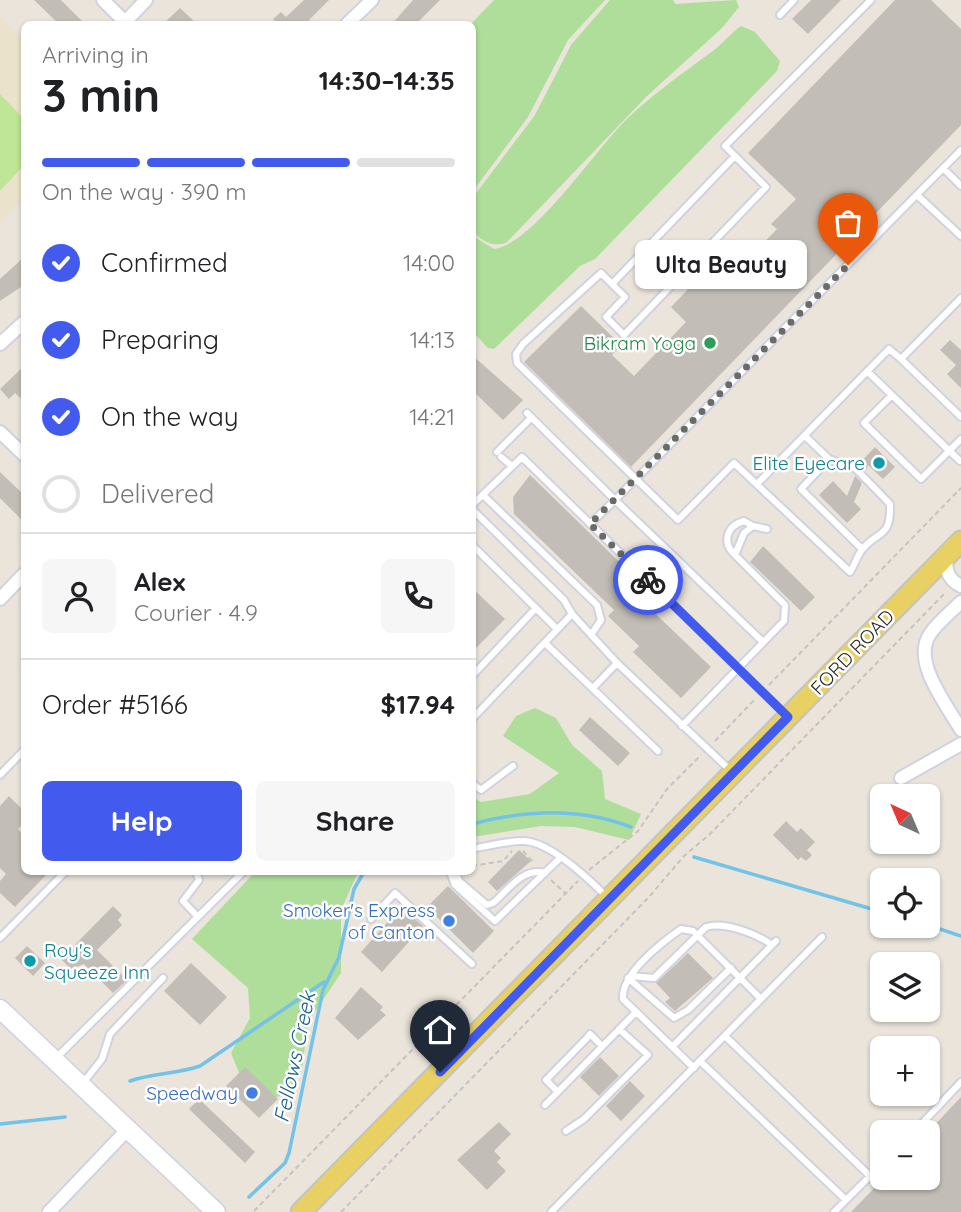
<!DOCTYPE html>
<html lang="en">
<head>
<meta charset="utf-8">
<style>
  body { margin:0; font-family:Quicksand,sans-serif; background:#f6f6f6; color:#202124; height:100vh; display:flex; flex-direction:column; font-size:26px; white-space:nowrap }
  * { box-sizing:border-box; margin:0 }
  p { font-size:23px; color:#757577 }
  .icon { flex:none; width:38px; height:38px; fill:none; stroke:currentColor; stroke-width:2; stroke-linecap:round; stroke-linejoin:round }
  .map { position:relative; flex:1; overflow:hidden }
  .details { position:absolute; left:21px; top:21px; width:455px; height:854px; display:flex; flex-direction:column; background:#fff; border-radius:10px; box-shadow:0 2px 5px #0004 }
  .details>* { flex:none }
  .needle { width:46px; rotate:316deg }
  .tools { position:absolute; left:870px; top:784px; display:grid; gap:14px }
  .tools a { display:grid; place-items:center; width:70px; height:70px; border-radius:10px; background:#fff; box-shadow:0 2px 5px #0004; font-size:35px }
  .pin { position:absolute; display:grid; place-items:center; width:60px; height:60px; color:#fff; margin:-72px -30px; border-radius:50% 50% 50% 0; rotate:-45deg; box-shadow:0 0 7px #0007 }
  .pin .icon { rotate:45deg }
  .courier { position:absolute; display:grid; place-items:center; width:70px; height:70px; margin:-35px; border:5px solid #435aef; border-radius:50%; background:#fff; color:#222; box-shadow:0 2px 9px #0007 }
  .bubble { position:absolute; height:49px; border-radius:10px; background:#fff; box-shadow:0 2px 5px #0004; font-size:23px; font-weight:700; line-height:49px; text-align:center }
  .headline em { font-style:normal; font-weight:700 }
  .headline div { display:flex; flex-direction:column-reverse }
  .headline { display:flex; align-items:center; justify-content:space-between; height:119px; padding:0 21px }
  h1 { font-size:46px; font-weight:700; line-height:52px }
  .bar { display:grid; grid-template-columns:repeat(4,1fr); gap:10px 7px; align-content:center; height:84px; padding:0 21px }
  .bar i { height:9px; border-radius:5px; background:#e0e0e0 }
  .bar .active { background:#435aef }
  .bar p { grid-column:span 4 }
  .line { display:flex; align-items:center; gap:18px; padding:0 21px; border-top:2px solid #e0e0e0 }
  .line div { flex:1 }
  .round { display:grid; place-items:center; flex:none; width:74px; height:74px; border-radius:10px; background:#f6f6f6 }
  ol { padding:0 21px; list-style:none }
  li { display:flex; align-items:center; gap:21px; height:77px }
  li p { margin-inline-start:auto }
  li .icon { padding:7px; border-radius:50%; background:#435aef; color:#fff; stroke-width:4 }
  li:last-child { color:#757577 }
  li i { width:38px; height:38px; border:4px solid #e0e0e0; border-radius:50% }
  .cta { display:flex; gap:14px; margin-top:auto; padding:14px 21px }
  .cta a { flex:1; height:80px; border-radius:10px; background:#435aef; color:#fff; font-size:28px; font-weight:700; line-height:80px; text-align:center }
  .cta a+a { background:#f6f6f6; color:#202124 }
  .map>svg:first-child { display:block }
</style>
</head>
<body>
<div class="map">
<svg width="961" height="1212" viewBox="0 0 961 1212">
  <rect width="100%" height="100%" fill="#eae4db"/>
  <path fill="#ebe2cb" d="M0 16 24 40V198L0 223Z"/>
  <path fill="#aede9a" d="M494 0H605L568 40 528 117 473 191 471 24Z
    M610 0H673L675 4 736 0 739 7 722 28 647 96 506 243C493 247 482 242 473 231L474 196 535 115 571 45Z
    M741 26 755 32 780 61 777 71 595 259 580 266 494 349 488 348 473 332V236L494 249C534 244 597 147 629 117 656 92 684 72 713 51 723 43 731 33 741 26Z
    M535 708 556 718 572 745 602 771 605 799 641 814 629 840 575 827 541 826 473 837V797L481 802 530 794 559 773 503 736 516 716Z
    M255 872H358L341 910V973L308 1022 302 1069 288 1093 271 1099 242 1080 231 1053 250 1018 248 988 192 939Z"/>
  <path fill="#bfe596" d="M0 94 24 119V165L0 191Z"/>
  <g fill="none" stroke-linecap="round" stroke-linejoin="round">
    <path stroke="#73c2e7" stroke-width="3.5" d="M472 824C526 810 578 807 631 827
      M694 857 882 912
      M928 925 961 936
      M130 1081C153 1073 177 1074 200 1066L324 982
      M0 1124 65 1117
      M249 1197 285 1163 289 1153 323 990 339 957 354 889 364 872"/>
  </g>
  <path fill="#c2beb7" d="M34 0H61L85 24H59Z
    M304 0H329L309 20 314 24H278L273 19 281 12 286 17Z
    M413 0H440L416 24H392Z
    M811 0H841L808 34 792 19Z
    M895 0H931L961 29V125L631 467 524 362 581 306 621 345 612 355 634 376 686 322 671 307 721 255 731 265 746 249 752 255 777 229 771 224 796 199 748 153Z
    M180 8 197 24H163Z
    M24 257V285L0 301V279Z
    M950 340 961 350V388L947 374 956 365 940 350Z
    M472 355 523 400 503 420 472 390Z
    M24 366V401L15 393 9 399 0 389Z
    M875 447 895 467 883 479 868 465 866 471 859 464Z
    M0 472 24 495V522L0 498Z
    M530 475 643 585 639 589V598L711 667 681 698 633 652 639 646 608 616 614 610 514 514 513 497Z
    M855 476 862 483 854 502 861 509 847 523 819 495 833 481 847 496Z
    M763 546 815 597 801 611 750 562Z
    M472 588 505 619 472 652Z
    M590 717 630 753 618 766 579 730Z
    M9 796 24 811V822L18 829 24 836V872H49L15 907 0 893V881L6 874 0 868V806Z
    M786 821 797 832 801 828 815 842 807 850 812 855 806 861 801 857 798 860 773 835Z
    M519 850 531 861 497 891 488 882Z
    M448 886 494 931 473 953 434 914 430 918 423 911Z
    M113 906 122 915 118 920 122 925 97 950 127 980 113 993 84 964 71 969 61 959Z
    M401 907 423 926 382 972 361 952Z
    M27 946 45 963 33 976 15 958Z
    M688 953 713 978 675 1011 665 1002 670 998 656 983Z
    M191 963 227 997 200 1025 164 991Z
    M361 987 383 1007 380 1010 386 1015 358 1040 335 1018Z
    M600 1057 619 1076 599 1096 580 1077Z
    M245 1067 278 1099 259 1118 226 1086Z
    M630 1081 645 1096 621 1121 606 1106Z
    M961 1097V1212H851L884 1178H928V1132Z
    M199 1099 255 1152 245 1163 189 1109Z
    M499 1122 511 1134 494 1151 501 1158 497 1162 506 1171 487 1190 457 1160Z"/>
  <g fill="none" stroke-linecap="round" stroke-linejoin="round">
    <g stroke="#d0d2e1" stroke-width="10">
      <path id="service" d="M780 15 794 0
        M735 156 612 284 625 297 606 317 624 335 766 187 725 146 871 0
        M943 168 961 186
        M917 195 961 236
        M612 284 601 273 523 344 516 354 517 363 678 520 734 463 850 572C854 566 857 557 861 551 877 529 891 541 890 504L856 469 829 459 805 436
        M901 359 961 417
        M868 372 960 461
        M892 395 864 423 921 479 961 439
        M527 413 615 500 961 150
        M497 452 531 418
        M501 457 512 466
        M829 459 801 489 862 549
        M757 484 889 349 901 359 961 298
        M483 495 597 605 601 620 591 635
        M472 505 522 457 787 716
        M472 509 564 600 572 614 617 663 732 772
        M590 524 615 500 763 642
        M472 545 557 629
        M735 555C722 543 726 526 744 521L753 526
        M545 643 658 751
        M472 676 536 608
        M593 688 617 663
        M472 719 572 614
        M682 726 784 621 785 605 735 555 744 533 753 526 767 529
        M0 775 24 750
        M472 783 481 790 513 766
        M472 849C488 846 506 841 522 841 548 840 590 880 608 898
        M196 872 199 880 183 901 198 917
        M450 872 455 885 495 921 559 859
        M456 872 459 881 487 905 493 903C508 890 523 867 545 873
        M371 919 395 893 472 964
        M0 938 65 872
        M631 976 654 978 706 927C724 921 757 934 772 945
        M628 978 674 1018 688 1010 731 968
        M725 1036 870 1176
        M672 1047 776 941
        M55 1059 243 872
        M700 1061 846 1200
        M694 1068 623 999C621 974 661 943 681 929L693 931 761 999
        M83 1083 102 1059 110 1034 163 978
        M558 1092 546 1080 586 1039 590 1034 602 1046
        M545 1105 636 1012
        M566 1131 584 1119 648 1055 619 1029
        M914 1132 961 1082
        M551 1212 822 937
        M834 1212 882 1164"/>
    </g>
    <g stroke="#d0d2e1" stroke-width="16">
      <path id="minor" d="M103 0 127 24
        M125 22 146 0
        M347 24 372 0
        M0 344 24 322
        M0 432 24 455
        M948 555C944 568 948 580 961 586
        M0 599 24 574
        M961 602C951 612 938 622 930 634 911 662 948 706 961 730
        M901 778 961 744
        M49 1212 127 1130"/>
    </g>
    <g stroke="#d0d2e1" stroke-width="21">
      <path id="secondary" d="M0 1009 216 1212"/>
    </g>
    <g stroke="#c3c3c3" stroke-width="23">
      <path id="primary" d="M301 1212 961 541"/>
    </g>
    <path stroke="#c3c3c3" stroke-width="2" stroke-dasharray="5 3.5" stroke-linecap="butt" d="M769 685 961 488
      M715 741 755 699
      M523 851 532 861
      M472 866 503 861 512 851
      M589 870 638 831 667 789 701 755
      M551 880 565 893
      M254 1211 578 881
      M341 1212 649 897 684 856 710 834 946 592"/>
    <use href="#service" stroke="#fff" stroke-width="6"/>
    <use href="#minor" stroke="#fff" stroke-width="12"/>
    <use href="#secondary" stroke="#fff" stroke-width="18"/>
    <use href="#primary" stroke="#e8d062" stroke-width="19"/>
  </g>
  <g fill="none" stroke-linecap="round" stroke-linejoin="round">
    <path stroke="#6c6a67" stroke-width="7" stroke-dasharray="0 12.6" d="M648 580 590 524 848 265"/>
    <path stroke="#435aef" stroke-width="9" d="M440 1072 788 717 648 580"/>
  </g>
  <circle fill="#2e9e5b" stroke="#fff" stroke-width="2.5" cx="710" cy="343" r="7"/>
  <g fill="#0f9aa8" stroke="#fff" stroke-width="2.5">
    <circle cx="879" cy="463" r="7"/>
    <circle cx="30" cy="961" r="7"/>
  </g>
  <g fill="#3f7fe0" stroke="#fff" stroke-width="2.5">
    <circle cx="449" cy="921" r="7"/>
    <circle cx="252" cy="1093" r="7"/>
  </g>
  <g text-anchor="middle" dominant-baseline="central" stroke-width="5" stroke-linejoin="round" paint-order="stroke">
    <g font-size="19" fill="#27864d" stroke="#fff" text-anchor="end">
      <text x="696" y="343">Bikram Yoga</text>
    </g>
    <g font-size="19" fill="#0d838f" stroke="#fff" text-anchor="end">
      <text x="865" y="463">Elite Eyecare</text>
      <text x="44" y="950" text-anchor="start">Roy's<tspan x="44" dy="22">Squeeze Inn</tspan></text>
    </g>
    <g font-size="19" fill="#282828" stroke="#fff">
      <text transform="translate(852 652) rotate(-46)">FORD ROAD</text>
    </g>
    <g font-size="19" fill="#366cbe" stroke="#fff" text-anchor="end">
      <text x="435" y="910">Smoker's Express<tspan x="435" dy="22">of Canton</tspan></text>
      <text x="238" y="1093">Speedway</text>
    </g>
    <g font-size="21" font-style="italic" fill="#155f90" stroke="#fff">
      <text transform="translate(294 1057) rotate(-78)">Fellows Creek</text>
    </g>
  </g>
</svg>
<div class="tools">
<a><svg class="needle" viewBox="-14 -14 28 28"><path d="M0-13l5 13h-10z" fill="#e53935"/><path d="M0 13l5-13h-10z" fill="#757577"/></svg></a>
<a><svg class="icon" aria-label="locate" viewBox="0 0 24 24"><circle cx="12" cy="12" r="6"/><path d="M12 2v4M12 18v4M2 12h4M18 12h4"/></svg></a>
<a><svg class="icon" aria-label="layers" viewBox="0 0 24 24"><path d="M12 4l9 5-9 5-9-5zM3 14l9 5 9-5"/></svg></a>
<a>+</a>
<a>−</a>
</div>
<div class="pin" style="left:848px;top:265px;background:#ea580c"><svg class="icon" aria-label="bag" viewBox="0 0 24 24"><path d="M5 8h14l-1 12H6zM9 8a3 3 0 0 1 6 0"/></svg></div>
<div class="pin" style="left:440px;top:1072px;background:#1f2937"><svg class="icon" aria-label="home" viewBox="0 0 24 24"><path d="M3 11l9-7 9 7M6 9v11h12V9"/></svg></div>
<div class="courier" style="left:648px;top:580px"><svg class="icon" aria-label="bike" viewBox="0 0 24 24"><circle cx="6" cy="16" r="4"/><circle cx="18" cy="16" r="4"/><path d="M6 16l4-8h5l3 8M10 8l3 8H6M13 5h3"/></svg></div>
<div class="bubble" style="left:635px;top:240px;width:172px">Ulta Beauty</div>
<section class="details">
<div class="headline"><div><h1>3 min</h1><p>Arriving in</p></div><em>14:30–14:35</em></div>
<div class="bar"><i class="active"></i><i class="active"></i><i class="active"></i><i></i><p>On the way · 390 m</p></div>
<ol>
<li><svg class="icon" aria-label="check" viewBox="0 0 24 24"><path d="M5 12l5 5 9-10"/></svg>Confirmed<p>14:00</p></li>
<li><svg class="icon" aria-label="check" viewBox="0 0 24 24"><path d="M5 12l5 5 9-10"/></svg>Preparing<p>14:13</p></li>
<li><svg class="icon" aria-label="check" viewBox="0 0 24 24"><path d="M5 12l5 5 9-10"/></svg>On the way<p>14:21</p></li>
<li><i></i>Delivered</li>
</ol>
<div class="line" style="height:126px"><a class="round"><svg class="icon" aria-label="person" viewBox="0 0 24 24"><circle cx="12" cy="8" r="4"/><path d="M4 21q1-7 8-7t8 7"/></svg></a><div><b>Alex</b><p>Courier · 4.9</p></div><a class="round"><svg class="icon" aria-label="phone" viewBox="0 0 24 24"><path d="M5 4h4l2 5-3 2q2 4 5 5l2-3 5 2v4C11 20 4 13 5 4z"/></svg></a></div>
<div class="line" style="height:91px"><div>Order #5166</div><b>$17.94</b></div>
<div class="cta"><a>Help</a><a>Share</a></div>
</section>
</div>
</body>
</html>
